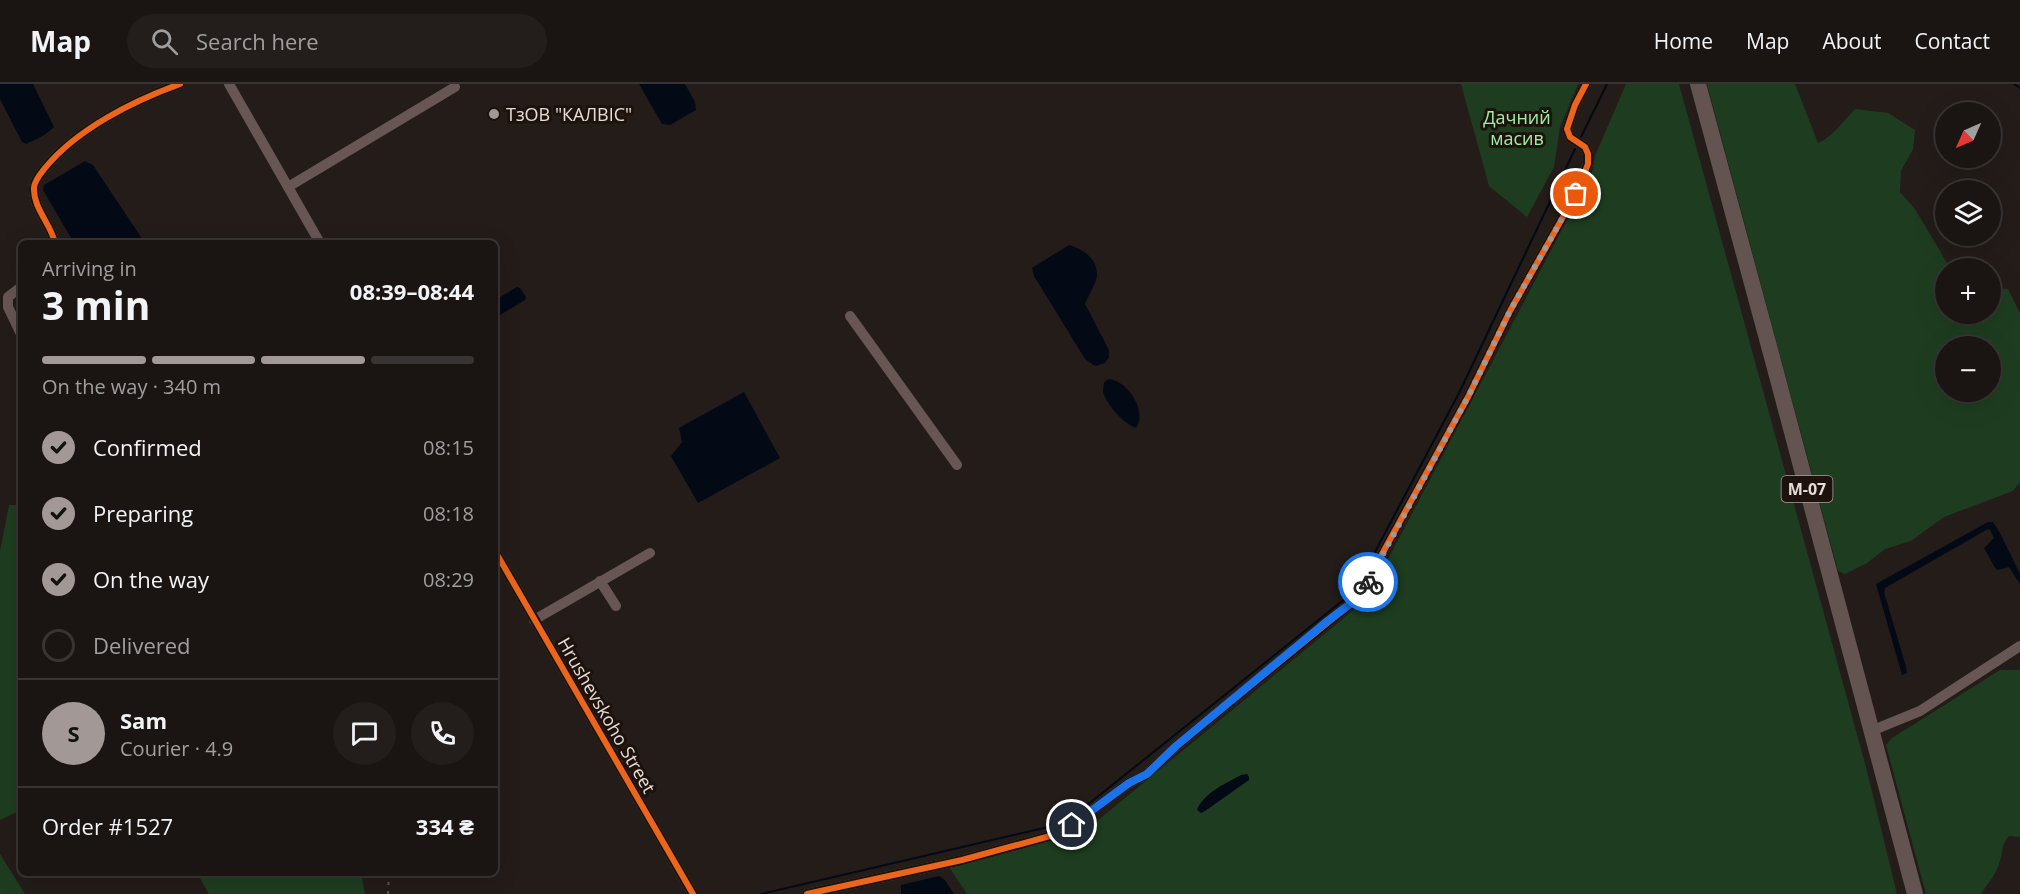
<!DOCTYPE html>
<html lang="en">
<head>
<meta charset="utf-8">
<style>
  body { margin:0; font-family:"Open Sans",sans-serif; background:#231e1c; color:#f1f3f6; height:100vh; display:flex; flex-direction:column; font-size:22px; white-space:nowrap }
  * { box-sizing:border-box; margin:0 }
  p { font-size:20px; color:#9f9fa0 }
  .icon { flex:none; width:33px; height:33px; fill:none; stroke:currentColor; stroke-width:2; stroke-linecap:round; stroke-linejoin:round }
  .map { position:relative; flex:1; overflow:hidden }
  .side { position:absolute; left:18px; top:156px; width:480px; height:636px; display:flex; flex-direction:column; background:#1a1513; border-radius:9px; box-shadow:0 6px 24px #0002,0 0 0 2px #383433 }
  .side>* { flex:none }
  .needle { width:39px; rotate:225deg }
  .buttons { position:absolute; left:1935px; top:18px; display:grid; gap:12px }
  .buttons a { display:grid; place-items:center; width:66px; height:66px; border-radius:50%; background:#1a1513; box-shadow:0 6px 24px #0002,0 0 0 2px #383433; font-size:30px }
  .pin { position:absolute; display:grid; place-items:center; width:51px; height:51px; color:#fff; margin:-26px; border:3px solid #fff; border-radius:50%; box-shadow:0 2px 6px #0007 }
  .courier { position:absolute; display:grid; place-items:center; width:60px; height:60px; margin:-30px; border:4px solid #1a73e8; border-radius:50%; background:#fff; color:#222; box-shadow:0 2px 8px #0007 }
  .head em { font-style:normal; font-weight:700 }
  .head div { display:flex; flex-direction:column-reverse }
  .head { display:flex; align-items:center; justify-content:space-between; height:102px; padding:0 24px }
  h1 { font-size:39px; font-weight:700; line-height:45px }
  .bar { display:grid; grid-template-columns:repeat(4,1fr); gap:9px 6px; align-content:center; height:72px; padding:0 24px }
  .bar i { height:8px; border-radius:4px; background:#383433 }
  .bar .selected { background:#a29996 }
  .bar p { grid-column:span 4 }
  .line { display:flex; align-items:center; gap:15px; padding:0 24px; border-top:2px solid #383433 }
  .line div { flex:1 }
  .round { display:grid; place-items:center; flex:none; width:63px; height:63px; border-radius:32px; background:#231e1c }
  ol { padding:0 24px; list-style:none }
  li { display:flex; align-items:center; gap:18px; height:66px }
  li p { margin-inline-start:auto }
  li .icon { padding:6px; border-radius:50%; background:#a29996; color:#111; stroke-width:4 }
  li:last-child { color:#9f9fa0 }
  li i { width:33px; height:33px; border:3px solid #383433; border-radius:50% }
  header { display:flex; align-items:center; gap:36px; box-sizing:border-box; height:84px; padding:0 30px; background:#1a1513; border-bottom:2px solid #383433 }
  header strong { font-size:28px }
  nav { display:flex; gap:33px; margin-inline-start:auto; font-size:21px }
  .search { width:420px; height:54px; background:#231e1c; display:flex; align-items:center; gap:15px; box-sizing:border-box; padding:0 21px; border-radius:33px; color:#9f9fa0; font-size:22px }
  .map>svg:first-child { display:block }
</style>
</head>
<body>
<header>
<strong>Map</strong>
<div class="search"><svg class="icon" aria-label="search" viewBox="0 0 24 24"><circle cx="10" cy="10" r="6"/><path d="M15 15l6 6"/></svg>Search here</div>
<nav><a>Home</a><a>Map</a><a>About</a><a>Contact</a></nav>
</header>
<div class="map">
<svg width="2020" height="810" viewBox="0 0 2020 810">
  <rect width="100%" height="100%" fill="#231c19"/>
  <path fill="#1e3d20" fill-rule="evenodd" d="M1461 0H1578L1560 43 1554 83 1527 133 1489 102Z
    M1626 0H1679L1867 687 1897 810H967L949 783 1085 747 1344 534 1369 511 1592 89 1595 72Z
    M1707 0H1795L1818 59C1833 53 1843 37 1855 25L1888 29 1915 46 1913 65 1901 87 1900 108 1915 125 1950 184H1946V230H1990L1991 204 2008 205 2020 229V398L2013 407 1944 433 1911 457 1885 465 1867 479 1845 490 1838 487ZM1946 262H1990V308H1946Z
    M9 421H21V726L0 736V467Z
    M2000 586H2020V753L2009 752C2001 760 2003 769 1999 780 1996 791 1987 800 1981 810H1926L1886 661 1892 654Z
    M0 770 25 810H0Z
    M197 789H361L365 810H209Z"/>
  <path fill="#030a16" d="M0 0H33L54 43C46 51 37 55 26 60L22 58 0 15Z
    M639 0H685L695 18 696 26 670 41 662 40Z
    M85 77 93 81 145 159H74L43 106 44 101Z
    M1069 161C1083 165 1098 175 1097 192 1096 200 1088 212 1085 220L1109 266V273L1105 279 1095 282 1085 275 1034 192 1032 184Z
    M517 203 520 204 526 213 525 216 495 234V216Z
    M1109 295C1128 297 1148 328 1136 344 1124 340 1107 321 1103 308 1103 306 1104 300 1104 298Z
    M744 308 780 374 698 419 671 372 682 358 679 344Z
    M1988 438H1993L2000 449 2020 490V500L2009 483 1998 486 1995 484 1984 464 1994 454 1990 446 1988 445 1885 504 1884 508 1906 583 1907 589 1902 591 1876 500Z
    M1247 690 1249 693V696L1205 727 1201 729 1197 726C1203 709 1227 699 1241 691Z
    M939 792 945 796 954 810H901V801Z"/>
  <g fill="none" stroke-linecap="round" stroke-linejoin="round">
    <path stroke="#030a16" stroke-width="2" d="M2014 0 2020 4
      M1581 53 1607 0
      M761 810 1057 741 1091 718 1346 514 1357 502 1459 309 1575 65"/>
    <path stroke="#675654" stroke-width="10" d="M229 0 320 159
      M288 103 455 3
      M55 159C51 140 33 124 34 104 34 97 41 89 45 84 77 45 133 17 180 0
      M21 203 8 213V223L21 250
      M850 232 957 381
      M495 467 693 810
      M600 497 616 522
      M534 536 650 469
      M1871 647 1920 627 2020 562
      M807 810 962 776 1061 749 1129 699 1147 690 1176 662 1358 514 1468 313 1510 227 1576 110 1588 80V70L1585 63 1570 53 1567 45 1575 21 1586 0"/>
    <path stroke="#635351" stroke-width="16" d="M1698 0 1773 277 1915 810"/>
    <path stroke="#5d5351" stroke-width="2" stroke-dasharray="3 6" stroke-linecap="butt" d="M388 810 389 789"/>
    <g stroke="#1d120c" stroke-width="10">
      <path id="cycleway" d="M55 159C51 140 33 124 34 104 34 97 41 89 45 84 77 45 133 17 180 0
        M495 467 693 810
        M807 810 962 776 1061 749 1129 699 1147 690 1176 662 1358 514 1468 313 1510 227 1576 110 1588 80V70L1585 63 1570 53 1567 45 1575 21 1586 0"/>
    </g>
    <use href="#cycleway" stroke="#eb651d" stroke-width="6"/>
  </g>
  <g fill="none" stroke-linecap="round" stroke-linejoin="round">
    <path stroke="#a29996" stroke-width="6" stroke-dasharray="0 10.8" d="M1368 498 1468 313 1510 227 1576 110"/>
    <path stroke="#1a73e8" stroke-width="8" d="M1072 741 1129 699 1147 690 1176 662 1325 539 1358 514 1368 498"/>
  </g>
  <circle fill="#a29996" stroke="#1d120c" stroke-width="2" cx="494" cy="30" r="6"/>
  <g text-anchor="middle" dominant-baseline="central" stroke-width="6" stroke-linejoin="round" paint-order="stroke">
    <rect fill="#1d120c" stroke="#aaa09c" stroke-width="1.5" x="1781.5" y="392" width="51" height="26" rx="4.5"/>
    <g font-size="16" font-weight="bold" fill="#e6ddd9">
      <text x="1807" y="405">М-07</text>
    </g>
    <g font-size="18" fill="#e6ddd9" stroke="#1d120c" text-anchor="start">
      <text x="506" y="30">ТзОВ "КАЛВІС"</text>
    </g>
    <g font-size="18" fill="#9df0a3" stroke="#1d120c">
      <text x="1517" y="33">Дачний<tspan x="1517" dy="21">масив</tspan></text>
    </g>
    <g font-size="18" fill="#e6ddd9" stroke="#1d120c">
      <text transform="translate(607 631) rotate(60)">Hrushevskoho Street</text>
    </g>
  </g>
</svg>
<div class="buttons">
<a><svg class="needle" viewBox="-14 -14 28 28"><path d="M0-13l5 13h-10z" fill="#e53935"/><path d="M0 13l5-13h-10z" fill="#9f9fa0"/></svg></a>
<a><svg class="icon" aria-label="layers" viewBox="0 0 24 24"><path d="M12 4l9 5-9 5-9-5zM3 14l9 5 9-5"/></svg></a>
<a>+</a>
<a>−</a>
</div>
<div class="pin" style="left:1576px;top:110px;background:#ea580c"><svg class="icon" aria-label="bag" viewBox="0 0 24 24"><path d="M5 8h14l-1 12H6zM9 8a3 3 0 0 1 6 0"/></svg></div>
<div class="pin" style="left:1072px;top:741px;background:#1f2937"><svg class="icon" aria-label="home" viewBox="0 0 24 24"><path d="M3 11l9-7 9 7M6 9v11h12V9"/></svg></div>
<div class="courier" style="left:1368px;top:498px"><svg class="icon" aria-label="bike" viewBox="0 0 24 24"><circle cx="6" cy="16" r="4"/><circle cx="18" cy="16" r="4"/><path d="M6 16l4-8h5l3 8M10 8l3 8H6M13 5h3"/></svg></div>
<section class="side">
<div class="head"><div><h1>3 min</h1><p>Arriving in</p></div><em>08:39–08:44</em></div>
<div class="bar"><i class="selected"></i><i class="selected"></i><i class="selected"></i><i></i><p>On the way · 340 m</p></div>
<ol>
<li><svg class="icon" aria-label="check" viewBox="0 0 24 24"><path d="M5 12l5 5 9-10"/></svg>Confirmed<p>08:15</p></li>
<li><svg class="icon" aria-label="check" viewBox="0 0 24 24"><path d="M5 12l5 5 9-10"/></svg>Preparing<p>08:18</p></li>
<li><svg class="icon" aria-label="check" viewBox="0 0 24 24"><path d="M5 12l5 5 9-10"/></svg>On the way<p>08:29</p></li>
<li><i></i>Delivered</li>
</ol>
<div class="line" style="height:108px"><b class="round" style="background:#a29996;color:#111">S</b><div><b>Sam</b><p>Courier · 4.9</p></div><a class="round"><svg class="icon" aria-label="chat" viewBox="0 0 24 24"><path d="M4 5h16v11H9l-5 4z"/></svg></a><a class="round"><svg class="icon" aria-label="phone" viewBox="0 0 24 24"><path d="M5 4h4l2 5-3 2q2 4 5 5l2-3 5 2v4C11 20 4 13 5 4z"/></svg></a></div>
<div class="line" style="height:78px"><div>Order #1527</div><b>334 ₴</b></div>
</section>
</div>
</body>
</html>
